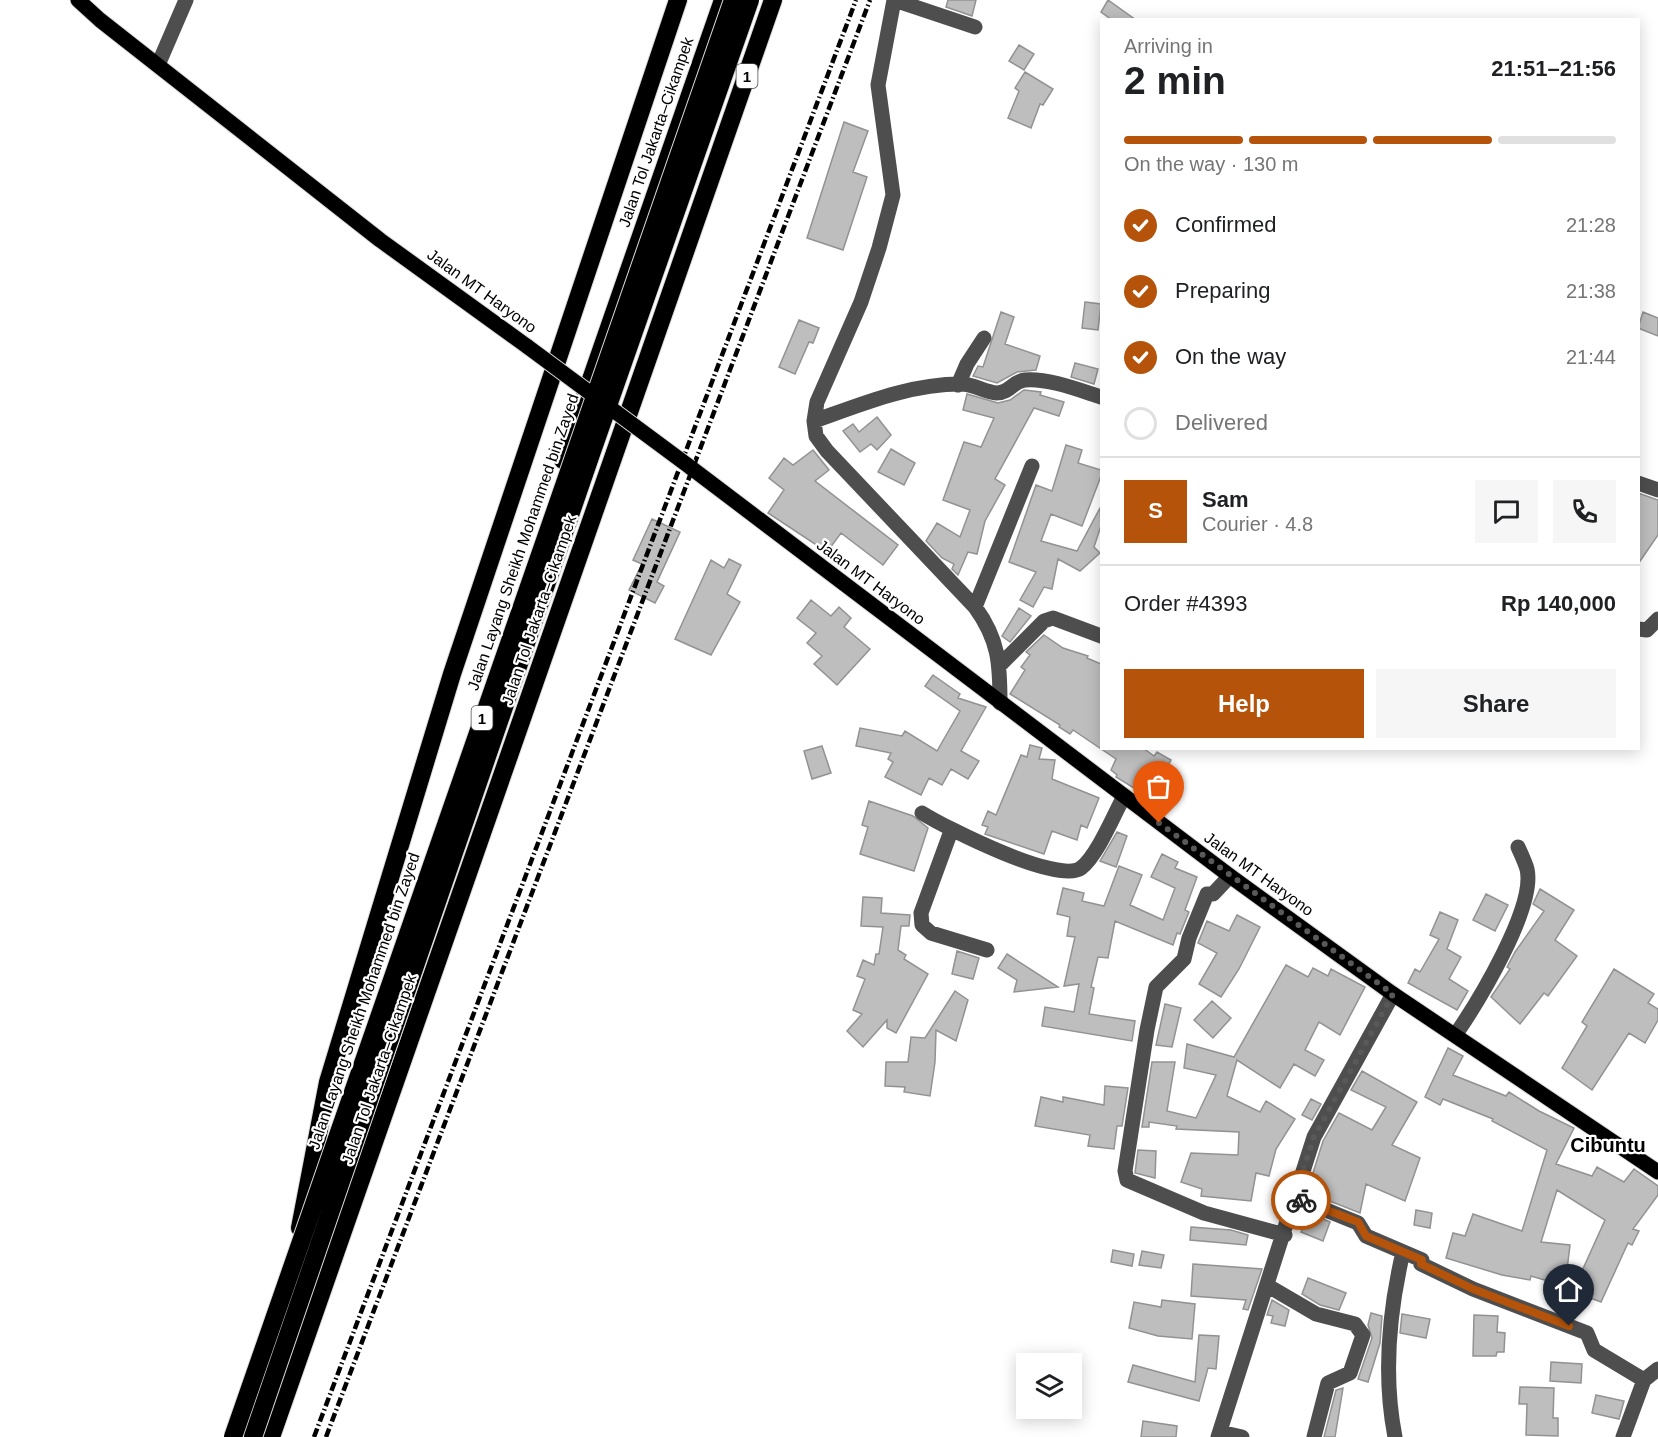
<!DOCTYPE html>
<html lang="en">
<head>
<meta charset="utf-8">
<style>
  body { margin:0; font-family:Arial,sans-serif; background:#f6f6f6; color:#202124; height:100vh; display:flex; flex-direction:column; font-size:22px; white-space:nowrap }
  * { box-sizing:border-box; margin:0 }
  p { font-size:20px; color:#757577 }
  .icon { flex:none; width:33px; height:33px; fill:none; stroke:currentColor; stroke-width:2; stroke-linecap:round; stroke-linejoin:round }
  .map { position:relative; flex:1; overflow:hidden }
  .side { position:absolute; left:1100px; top:18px; width:540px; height:732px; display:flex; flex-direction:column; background:#fff; border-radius:0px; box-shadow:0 3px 15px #0003 }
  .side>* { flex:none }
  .fabs { position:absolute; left:1016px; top:1353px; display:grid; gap:12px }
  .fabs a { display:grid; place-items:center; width:66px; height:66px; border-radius:0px; background:#fff; box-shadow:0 3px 15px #0003; font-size:30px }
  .pin { position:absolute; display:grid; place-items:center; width:51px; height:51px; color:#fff; margin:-62px -26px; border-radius:50% 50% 50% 0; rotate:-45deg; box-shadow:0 0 6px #0007 }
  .pin .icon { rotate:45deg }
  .courier { position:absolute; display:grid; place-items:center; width:60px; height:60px; margin:-30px; border:4px solid #b45309; border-radius:50%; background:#fff; color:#222; box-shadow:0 2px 8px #0007 }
  .headline em { font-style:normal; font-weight:600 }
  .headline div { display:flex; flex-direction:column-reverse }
  .headline { display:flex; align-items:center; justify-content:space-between; height:102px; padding:0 24px }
  h1 { font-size:39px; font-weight:600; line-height:45px }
  .bar { display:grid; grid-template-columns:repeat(4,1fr); gap:9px 6px; align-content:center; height:72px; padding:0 24px }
  .bar i { height:8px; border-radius:4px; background:#e0e0e0 }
  .bar .on { background:#b45309 }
  .bar p { grid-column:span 4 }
  .line { display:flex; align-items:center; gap:15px; padding:0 24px; border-top:2px solid #e0e0e0 }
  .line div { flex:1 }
  .round { display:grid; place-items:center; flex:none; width:63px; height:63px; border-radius:0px; background:#f6f6f6 }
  ol { padding:0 24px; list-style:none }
  li { display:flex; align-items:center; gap:18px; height:66px }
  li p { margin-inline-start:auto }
  li .icon { padding:6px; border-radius:50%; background:#b45309; color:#fff; stroke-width:4 }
  li:last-child { color:#757577 }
  li i { width:33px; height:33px; border:3px solid #e0e0e0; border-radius:50% }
  .cta { display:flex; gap:12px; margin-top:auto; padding:12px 24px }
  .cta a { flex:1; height:69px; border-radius:0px; background:#b45309; color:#fff; font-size:24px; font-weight:600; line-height:69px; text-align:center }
  .cta a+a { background:#f6f6f6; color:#202124 }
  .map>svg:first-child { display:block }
</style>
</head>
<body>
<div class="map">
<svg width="1658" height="1437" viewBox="0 0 1658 1437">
  <rect width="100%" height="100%" fill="#fff"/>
  <path fill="#bebebe" stroke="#929292" stroke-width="1.5" d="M948 0H976L972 16 946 7Z
    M1108 0 1136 20H1112L1101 12Z
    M1019 45 1034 54 1024 70 1009 61Z
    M1025 72 1053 89 1043 105 1040 104 1031 128 1008 118 1019 91 1015 88Z
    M844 122 868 131 853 172 867 177 843 250 807 238Z
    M1085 302 1101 304 1098 330 1082 328Z
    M1001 312 1014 317 1005 344 1040 356 1036 370 1017 372 997 383 973 376 978 366 983 367Z
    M1643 312 1658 318V336L1638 328Z
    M799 320 819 328 813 343 809 342 795 374 779 367Z
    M1075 363 1098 369 1094 384 1071 377Z
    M1024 390 1041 392 1040 395 1064 402 1059 416 1034 408 995 479 1005 485 985 521 977 554 968 552 958 575 952 569 954 564 942 558 926 541 937 523 960 537 970 510 943 500 964 442 981 447 994 418 963 410 967 394 998 403 1010 400Z
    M877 417 891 435 877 450 871 444 860 452 843 431 853 424 859 432Z
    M1066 445 1082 450 1078 463 1101 470V476L1082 526 1051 514 1041 541 1077 551 1100 508 1101 526 1094 547 1100 553 1080 571 1058 559 1052 589 1044 587 1033 607 1020 600 1036 572 1009 562 1036 485 1052 491Z
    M891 449 915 463 904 485 878 472Z
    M813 450 829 470 815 481 898 545 883 565 841 533 827 552 768 513 784 490 769 478 784 458 793 465Z
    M1638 493 1658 500V535L1638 564Z
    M652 519 680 532 657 582 664 586 655 603 629 590 642 564 633 560Z
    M729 559 741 565 727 594 740 602 711 655 675 639 711 560 724 568Z
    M811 600 831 616 839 607 851 618 844 627 870 649 837 685 814 664 822 656 807 643 816 633 797 618Z
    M1019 608 1031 616 1010 642 1002 636Z
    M1044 635 1063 648 1088 656 1087 658 1101 664V748H1143L1154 756 1157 752 1171 760 1150 798 1116 777 1117 775 1111 770 1116 759 1073 730 1070 734 1059 727 1060 725 1010 694 1025 670 1021 667 1030 655 1026 652Z
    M933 675 960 694 958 698 986 707 961 751 979 761 968 779 951 769 942 785 929 778 921 795 885 777 893 762 888 759 891 753 856 746 860 728 902 736 905 731 937 751 960 711 925 686Z
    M1030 745 1042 748 1039 759 1055 760 1052 779 1099 798 1087 828 1081 825 1077 840 1052 831 1044 854 985 834 988 827 982 825 988 811 996 815 1021 755 1027 757Z
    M822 746 831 773 812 779 804 751Z
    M869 801 913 816 928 828 914 871 860 854 868 827 862 825Z
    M1117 832 1127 836 1116 867 1100 861Z
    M1162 854 1178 862 1175 868 1197 877 1185 910 1189 912 1180 934 1177 933 1173 945 1115 921 1108 958 1098 957 1091 987 1094 988 1089 1014 1135 1021 1132 1041 1042 1026 1045 1007 1074 1012 1079 984 1064 986 1075 937 1067 936 1070 917 1057 914 1063 888 1084 893 1082 901 1104 906 1119 866 1142 875 1130 905 1163 920 1175 888 1151 877Z
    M1540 889 1574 910 1555 940 1577 956 1548 996 1544 993 1520 1024 1491 997 1510 969 1507 967 1515 952 1544 911 1533 904Z
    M1486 894 1508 905 1495 931 1473 920Z
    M863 897 882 898 881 913 910 915 909 926H901L898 950 906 955 904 959 928 974 896 1033 887 1028V1020L863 1047 847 1031 862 1014 853 1010 865 979 857 976 863 960 874 965 876 954H879L883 927 861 926Z
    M1440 912 1458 920 1447 949 1461 957 1449 979 1468 991 1457 1010 1408 983 1415 969 1420 972 1439 939 1430 935Z
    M1237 915 1260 927 1239 969 1221 997 1199 984 1217 953 1198 943 1207 921 1229 931Z
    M957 951 979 958 973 979 952 974Z
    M1007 954 1058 987 1014 992 1017 980 998 968Z
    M1286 965 1308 977 1313 968 1328 976 1331 969 1365 987 1340 1035 1319 1022 1305 1050 1324 1060 1315 1076 1294 1064 1280 1088 1237 1060 1227 1096 1260 1112 1266 1101 1295 1119 1276 1149 1269 1176 1256 1173 1251 1201 1201 1196 1202 1189 1181 1182 1191 1153 1238 1155 1239 1132 1176 1129 1177 1126 1149 1122V1127H1142L1152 1062H1175L1167 1111 1196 1118 1216 1075 1184 1068 1187 1044 1234 1057Z
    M1614 969 1654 994 1648 1003 1658 1009V1020L1645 1043 1629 1033 1592 1090 1562 1068 1587 1026 1582 1022Z
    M955 991 968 1000 956 1041 936 1030 935 1062 930 1096 904 1092 905 1087 885 1086 886 1062H908L911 1037 925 1038Z
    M1212 1001 1231 1018 1213 1038 1194 1020Z
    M1165 1004 1181 1008 1172 1047 1156 1045Z
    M1448 1048 1463 1056 1453 1075 1506 1096 1509 1092 1539 1111 1574 1128 1556 1164 1592 1176 1597 1167 1624 1182 1634 1169 1658 1186V1195L1633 1229 1639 1231 1632 1245 1628 1243 1601 1302 1585 1296 1575 1318 1563 1313 1605 1220 1557 1190 1541 1242 1570 1245 1565 1286 1531 1276 1530 1280 1502 1275 1446 1258 1453 1233 1465 1236 1473 1214 1522 1231 1547 1150 1492 1121 1493 1119 1443 1099 1440 1105 1425 1097Z
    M1362 1071 1417 1102 1392 1145 1420 1158 1405 1201 1366 1184 1360 1213 1307 1192 1323 1141 1339 1113 1372 1130 1386 1107 1351 1090Z
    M1105 1086 1128 1088 1122 1126H1117L1114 1149 1088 1146 1090 1135 1035 1126 1041 1097 1063 1102V1097L1104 1105Z
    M1311 1099 1321 1104 1312 1120 1302 1115Z
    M1138 1150 1156 1151 1155 1178 1135 1173Z
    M1416 1210 1432 1213 1430 1228 1414 1225Z
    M1309 1213 1330 1222 1323 1241 1301 1232Z
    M1191 1227 1231 1230 1248 1235 1246 1245 1190 1240Z
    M1113 1250 1134 1254 1132 1266 1111 1262Z
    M1142 1251 1164 1255 1161 1268 1139 1265Z
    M1193 1264 1262 1269 1248 1310 1243 1309 1246 1300 1191 1296Z
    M1308 1278 1346 1293 1339 1310 1320 1305 1302 1294Z
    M1162 1300 1195 1304 1192 1339 1158 1336 1129 1328 1134 1302 1161 1307Z
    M1272 1300 1289 1310 1285 1326 1271 1323 1273 1316 1267 1315Z
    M1371 1313 1382 1316 1380 1343 1368 1382 1358 1379 1372 1338 1368 1325Z
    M1402 1314 1430 1319 1426 1338 1400 1333Z
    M1474 1315 1498 1316 1497 1332 1505 1333 1504 1352H1497L1496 1356H1473Z
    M1199 1335 1219 1336 1216 1369 1208 1368 1199 1401 1128 1382 1133 1365 1195 1382Z
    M1551 1362 1582 1364 1581 1383 1550 1381Z
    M1520 1387 1554 1388 1553 1418H1558V1436L1526 1435 1527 1404H1519Z
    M1343 1388 1335 1437H1324L1336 1390Z
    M1596 1395 1624 1401 1619 1419 1592 1413Z
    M1143 1421 1177 1426 1176 1437H1141Z"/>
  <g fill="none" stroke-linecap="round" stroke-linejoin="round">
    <g stroke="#dbdbdb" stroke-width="17">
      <path id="major" d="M78 0 100 20 380 240 528 347
        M690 467 1230 876 1393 994 1658 1172"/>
    </g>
    <g stroke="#dbdbdb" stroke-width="20">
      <path id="highway" d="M563 460 723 0
        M300 1228 328 1082 452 674 678 0
        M271 1437 773 0"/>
    </g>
    <path stroke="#4e4e4e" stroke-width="15" d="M894 0 878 85 893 195 879 248 861 302 817 402 814 421 816 436 827 451 975 607C999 640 1000 664 1000 703
      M894 0 975 27
      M158 65 186 0
      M958 385 967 364 984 338
      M814 421C862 404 909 384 961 384 974 384 984 392 997 393 1010 393 1013 381 1025 380 1048 378 1079 390 1101 397
      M1638 483 1658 490
      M975 607 1032 466
      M1638 629 1647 630 1658 619
      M1000 665 1044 621 1053 618 1101 636
      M922 813C946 828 1059 885 1081 868 1097 856 1114 815 1124 796
      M951 831 921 913 922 925 931 933 987 950
      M1230 876 1213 894H1207L1189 938 1184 959 1156 987 1147 1030 1125 1171 1127 1180 1204 1213 1285 1235
      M1456 1034C1478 1002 1536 907 1527 869 1525 862 1521 854 1518 847
      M1294 1197 1358 1223 1366 1236 1422 1260 1421 1264 1473 1289 1587 1333 1594 1350 1644 1380
      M1268 1286 1316 1314 1355 1324 1363 1335 1350 1373 1328 1383 1314 1437
      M1220 1432 1242 1437
      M1218 1437 1314 1137 1393 994
      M1395 1437C1383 1376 1389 1312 1403 1252
      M1623 1437 1644 1380 1658 1369"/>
    <use href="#major" stroke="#000" stroke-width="15"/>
    <use href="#highway" stroke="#000" stroke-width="18"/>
    <path stroke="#000" stroke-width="4.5" stroke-dasharray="9 3 1.5 3" stroke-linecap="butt" d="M314 1437 856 0
      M326 1437 870 0"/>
    <g stroke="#dbdbdb" stroke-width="17" stroke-linecap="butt">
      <path id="major-bridge" d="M528 347 690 467"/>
    </g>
    <g stroke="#dbdbdb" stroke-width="20" stroke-linecap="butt">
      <path id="highway-bridge" d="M233 1437 733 0
        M253 1437 590 457 750 0"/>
    </g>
    <use href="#major-bridge" stroke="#000" stroke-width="15"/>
    <use href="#highway-bridge" stroke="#000" stroke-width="18"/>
  </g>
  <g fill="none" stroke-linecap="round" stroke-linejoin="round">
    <path stroke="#595959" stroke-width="6" stroke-dasharray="0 10.8" d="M1159 823 1393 994 1314 1137 1294 1197 1301 1200"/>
    <path stroke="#b45309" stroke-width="8" d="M1301 1200 1358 1222 1366 1236 1422 1260 1421 1264 1473 1289 1569 1326"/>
  </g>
  <g text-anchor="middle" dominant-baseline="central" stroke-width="4.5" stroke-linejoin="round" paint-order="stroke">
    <g fill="#fff" stroke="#4c4c4c" stroke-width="1.5">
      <rect x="736.5" y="64" width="21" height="24" rx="4.5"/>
      <rect x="471.5" y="706" width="21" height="24" rx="4.5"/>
    </g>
    <g font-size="15" font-weight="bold" fill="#000">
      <text x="747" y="76">1</text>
      <text x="482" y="718">1</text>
    </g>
    <g font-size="16" fill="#000" stroke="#fff">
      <text transform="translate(656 132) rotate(-71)">Jalan Tol Jakarta–Cikampek</text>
      <text transform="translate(482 291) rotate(36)">Jalan MT Haryono</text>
      <text transform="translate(523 542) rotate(-71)">Jalan Layang Sheikh Mohammed bin Zayed</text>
      <text transform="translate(871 582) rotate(37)">Jalan MT Haryono</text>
      <text transform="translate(539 610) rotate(-71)">Jalan Tol Jakarta–Cikampek</text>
      <text transform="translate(1259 874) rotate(36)">Jalan MT Haryono</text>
      <text transform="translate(364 1001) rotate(-71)">Jalan Layang Sheikh Mohammed bin Zayed</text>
      <text transform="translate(379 1069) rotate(-71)">Jalan Tol Jakarta–Cikampek</text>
    </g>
    <g font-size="20" font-weight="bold" fill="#000" stroke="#fff">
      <text x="1608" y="1145">Cibuntu</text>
    </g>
  </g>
</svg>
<div class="fabs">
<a><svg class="icon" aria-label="layers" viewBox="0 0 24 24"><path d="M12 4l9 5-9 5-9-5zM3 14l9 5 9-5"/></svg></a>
</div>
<div class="pin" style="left:1159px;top:823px;background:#ea580c"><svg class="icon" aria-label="bag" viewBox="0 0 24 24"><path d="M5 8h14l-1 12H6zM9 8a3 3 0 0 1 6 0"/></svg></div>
<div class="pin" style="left:1569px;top:1326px;background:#1f2937"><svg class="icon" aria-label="home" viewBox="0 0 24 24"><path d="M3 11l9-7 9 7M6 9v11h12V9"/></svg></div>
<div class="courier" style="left:1301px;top:1200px"><svg class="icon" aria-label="bike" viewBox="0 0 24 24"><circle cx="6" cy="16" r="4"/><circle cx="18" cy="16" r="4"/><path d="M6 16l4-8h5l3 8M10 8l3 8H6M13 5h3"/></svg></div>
<section class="side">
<div class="headline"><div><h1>2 min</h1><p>Arriving in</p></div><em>21:51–21:56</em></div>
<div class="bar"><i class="on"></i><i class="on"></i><i class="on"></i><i></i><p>On the way · 130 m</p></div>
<ol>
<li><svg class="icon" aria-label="check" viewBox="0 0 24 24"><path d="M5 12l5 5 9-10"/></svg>Confirmed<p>21:28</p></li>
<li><svg class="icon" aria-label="check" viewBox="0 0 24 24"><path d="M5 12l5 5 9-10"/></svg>Preparing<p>21:38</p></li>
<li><svg class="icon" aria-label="check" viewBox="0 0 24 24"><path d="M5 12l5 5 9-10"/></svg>On the way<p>21:44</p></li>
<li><i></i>Delivered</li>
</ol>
<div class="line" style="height:108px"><b class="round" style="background:#b45309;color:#fff">S</b><div><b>Sam</b><p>Courier · 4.8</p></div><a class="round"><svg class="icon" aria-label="chat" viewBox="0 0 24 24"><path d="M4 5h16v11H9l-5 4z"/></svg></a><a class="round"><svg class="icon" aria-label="phone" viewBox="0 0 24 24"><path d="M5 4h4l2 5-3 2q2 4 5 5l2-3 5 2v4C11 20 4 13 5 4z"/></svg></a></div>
<div class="line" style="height:78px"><div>Order #4393</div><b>Rp 140,000</b></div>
<div class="cta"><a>Help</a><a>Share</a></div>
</section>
</div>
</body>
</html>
